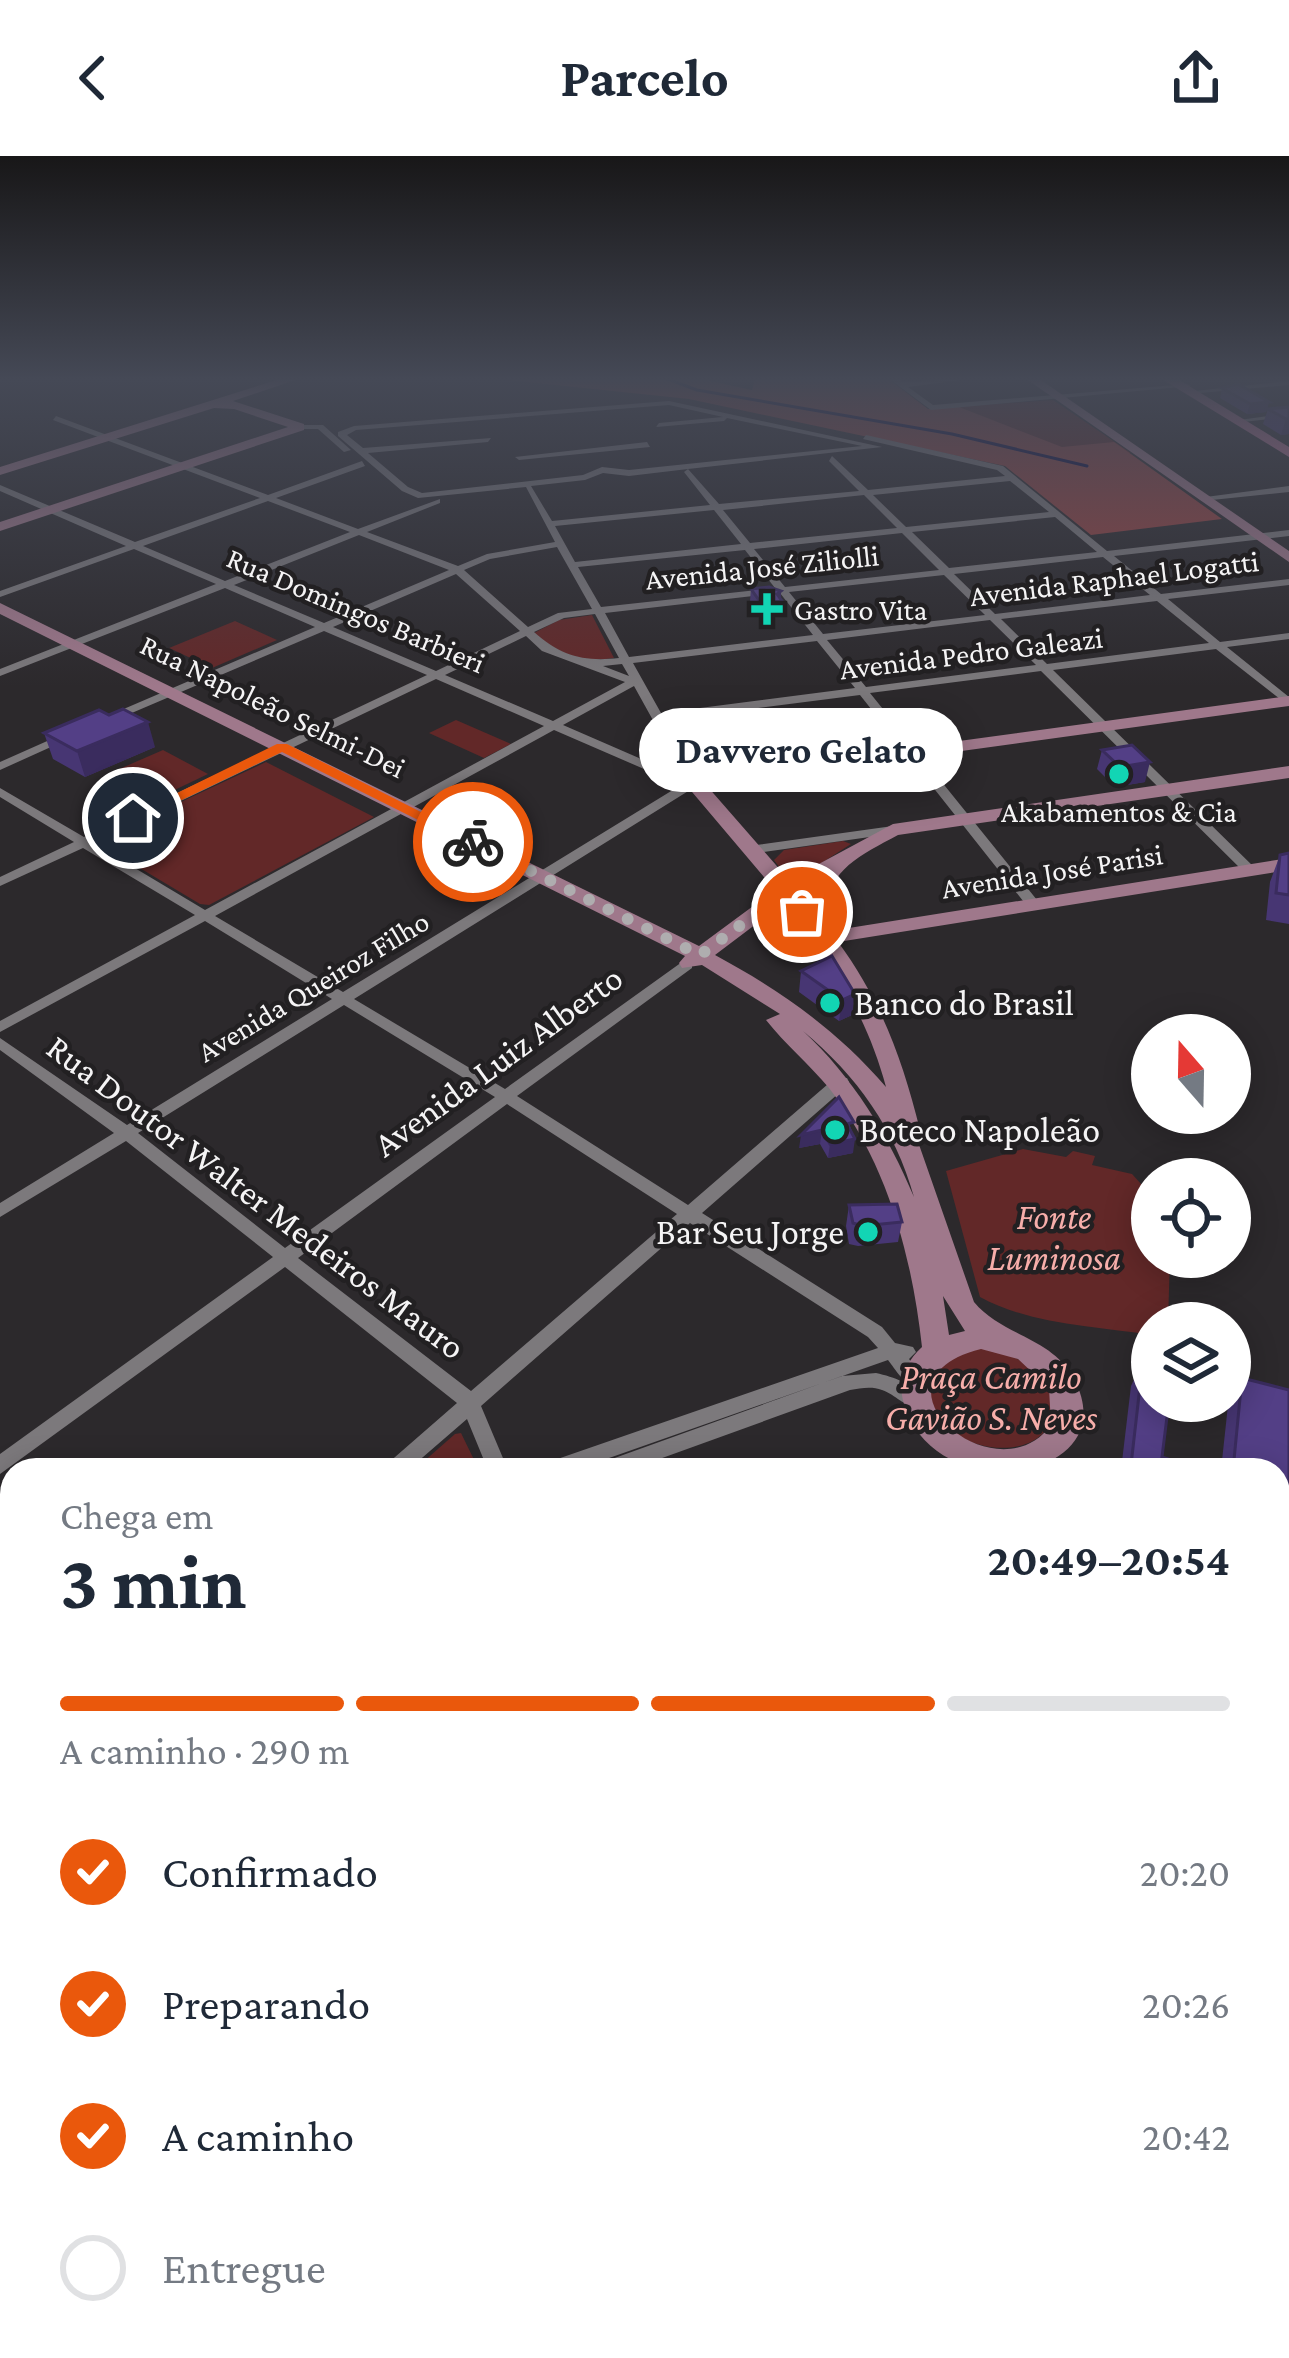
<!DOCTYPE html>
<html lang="pt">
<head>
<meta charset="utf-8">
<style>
  body { margin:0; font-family:"Crimson Pro",serif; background:#f2f2f3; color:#1f2937; height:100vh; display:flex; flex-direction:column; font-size:45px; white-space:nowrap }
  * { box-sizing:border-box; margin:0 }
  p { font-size:39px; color:#747a83 }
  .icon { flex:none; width:66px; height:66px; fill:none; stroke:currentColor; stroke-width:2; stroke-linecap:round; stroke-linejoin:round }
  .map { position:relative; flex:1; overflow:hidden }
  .drawer { position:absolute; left:0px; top:1302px; width:1290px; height:900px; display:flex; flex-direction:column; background:#fff; border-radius:36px 36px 0 0; box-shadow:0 6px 30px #0003 }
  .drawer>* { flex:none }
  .needle { width:78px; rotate:340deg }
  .controls { position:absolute; left:1131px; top:858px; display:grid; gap:24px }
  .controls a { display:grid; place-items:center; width:120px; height:120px; border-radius:50%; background:#fff; box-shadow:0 6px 30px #0003; font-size:60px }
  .pin { position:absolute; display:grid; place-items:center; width:102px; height:102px; color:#fff; margin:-51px; border:6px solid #fff; border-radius:50%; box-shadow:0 3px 12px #0007 }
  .courier { position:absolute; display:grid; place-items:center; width:120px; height:120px; margin:-60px; border:9px solid #ea580c; border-radius:50%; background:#fff; color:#222; box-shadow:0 3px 15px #0007 }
  .bubble { position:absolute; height:84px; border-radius:42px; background:#fff; box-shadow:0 6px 30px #0003; font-size:39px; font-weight:700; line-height:84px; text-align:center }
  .headline em { font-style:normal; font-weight:700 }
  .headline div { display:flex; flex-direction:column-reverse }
  .headline { display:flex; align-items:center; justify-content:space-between; height:204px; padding:0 60px }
  h1 { font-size:78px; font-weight:700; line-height:90px }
  .bar { display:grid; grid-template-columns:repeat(4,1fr); gap:18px 12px; align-content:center; height:144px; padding:0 60px }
  .bar i { height:15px; border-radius:9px; background:#e0e1e3 }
  .bar .on { background:#ea580c }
  .bar p { grid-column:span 4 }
  ol { padding:0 60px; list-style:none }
  li { display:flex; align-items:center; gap:36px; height:132px }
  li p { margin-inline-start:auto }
  li .icon { padding:12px; border-radius:50%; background:#ea580c; color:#fff; stroke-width:4 }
  li:last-child { color:#747a83 }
  li i { width:66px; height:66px; border:6px solid #e0e1e3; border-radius:50% }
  header { display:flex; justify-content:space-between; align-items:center; height:156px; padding:0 60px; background:#fff; font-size:54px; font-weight:700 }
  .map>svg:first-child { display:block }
</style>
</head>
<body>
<header><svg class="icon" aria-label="back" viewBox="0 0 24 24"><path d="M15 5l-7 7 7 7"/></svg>Parcelo<svg class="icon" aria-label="share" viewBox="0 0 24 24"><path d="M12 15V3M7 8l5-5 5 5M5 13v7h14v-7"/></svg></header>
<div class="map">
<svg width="1289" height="2202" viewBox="0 0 1289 2202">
  <rect width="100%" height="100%" fill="#2c292c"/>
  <path fill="#622828" d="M1053 244 1131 297 1005 310 928 253Z
    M592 459 614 502C581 507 558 498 534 477L559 464Z
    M235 465 277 484 212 512 169 492Z
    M456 564 511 588 484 602 429 577Z
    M163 594 208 618 162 640 117 614Z
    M266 606 374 661 209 749 200 748 103 690 104 682Z
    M843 685 851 688 798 722 785 719 774 704 784 694Z
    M1023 993 1066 1001 1073 995 1095 1000 1092 1009 1132 1018 1152 1040V1101H1170L1168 1167H1152V1179C1095 1170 1032 1169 980 1141L946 1015Z
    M971 1191C1004 1192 1020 1201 1043 1224 1052 1233 1056 1245 1053 1258 1039 1322 904 1289 934 1211Z
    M461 1277 479 1314H414L455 1278Z"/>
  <path fill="#954140" d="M489 222H697L752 234 755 222H887L928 253 959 251 1062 291 1114 286 1222 363 1091 379 1005 310 689 243Z"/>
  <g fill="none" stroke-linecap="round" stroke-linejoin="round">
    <path stroke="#000140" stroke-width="3" d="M665 222 697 234 952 278 1087 310"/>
    <path fill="#7c797c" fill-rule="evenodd" d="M888 222H897L903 226 976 222 908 231 933 249 1187 228 1191 230 931 254Z
      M1289 225V229L1189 238 1185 236Z
      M669 245 882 291 688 313 719 348 859 335 829 305 832 300 868 334 1005 320 997 314 863 283 866 279 1003 310 1107 395 1289 374V380L1114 400 1161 438 1289 423V429L1168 443 1220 486 1289 477V483L1227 491 1289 541V550L1216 493 1053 514 1257 714 1255 717H1245L1041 515 870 537 1037 744 1039 747 1032 751 1027 750 860 539 665 564 700 626 698 629 354 843 505 933 682 806H692V812L517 940 688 1049 835 922H847L849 926 847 930 702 1057 882 1171 895 1187 913 1191 916 1196 909 1203 925 1223 922 1229C906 1234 897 1215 888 1204L575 1314H540L543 1308 878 1192 868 1181 690 1067 481 1250 508 1314H488L467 1263 408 1314H384L387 1308 457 1247 285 1111 0 1318V1298L273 1101 126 985 0 1061V1047L114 977 0 894V882L127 969 332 843 205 765 0 876V865L195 759 83 692 0 730V721L74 686 0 641V632L84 681 427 519 324 475 113 565H105V561L315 471 225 432 0 520V513L216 428 134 393 0 441V435L126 390 0 335V329L135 386 260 342 53 264 56 260 268 339 362 305 365 310 276 342 358 373 440 343V347L367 376 458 410 487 398 555 386 526 331 418 342 402 335 338 280V276L354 270ZM669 249 723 261 659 267 656 271 724 265 727 262 862 290 629 314 602 311 583 319 422 337 408 331 368 297 488 286 491 282 363 292 347 279 356 274ZM688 313 684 316 710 349 552 365 531 330 585 324 603 317 629 320ZM1010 325 1049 356 906 371 873 339ZM864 339 897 372 750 387 723 354ZM268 345 350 376 225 425 143 390ZM714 354 741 388 575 406 555 370ZM1055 361 1097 396 949 412 912 376ZM902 377 939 414 785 431 754 393ZM359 379 449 414 324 467 234 429ZM557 391 592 453 558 457 528 471 464 414 490 403ZM745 394 775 432 601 451 578 411ZM1103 401 1150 439 995 458 954 418ZM456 418 520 475 436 515 333 471ZM944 419 985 459 823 478 789 436ZM780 437 813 479 629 501 605 457ZM1157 445 1209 487 1047 508 1001 463ZM595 458 619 502C584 506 561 500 534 476L564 462ZM990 464 1036 509 866 531 827 484ZM526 480 542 495 625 526 553 565 445 519ZM817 485 855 532 661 557 633 507ZM622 508 629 520 603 510ZM436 523 544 570 205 754 93 687ZM634 530 685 622 563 569ZM554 574 681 629 343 836 215 760ZM344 849 495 941 285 1092 138 977ZM507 948 677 1058 471 1235 298 1102Z
      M1289 257V261L1243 266 1239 264Z
      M300 269H323L351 294 344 296 318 273H297Z
      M647 286 650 291 519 304 515 301Z
      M1289 330V336L1202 345 1198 342Z
      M63 578 73 581 0 614V606Z
      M893 670 898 671V677L749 698 742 694 749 690Z
      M876 1217C894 1221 914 1228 924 1244L921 1250C904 1252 898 1240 882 1234 872 1230 861 1232 850 1234L629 1314H595L598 1308 842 1220Z
      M1278 1392 1289 1395V1415L1278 1412Z
      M12 1504V1527L0 1532V1509Z
      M12 1528V1551L0 1556V1533Z
      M1278 1762 1289 1766V1792L1278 1788Z
      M12 1797V1826L0 1831V1802Z
      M12 1827V1855L0 1860V1832Z
      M125 2190H165L160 2202H119Z
      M190 2190H232L226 2202H184Z
      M745 2190H787L793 2202H751Z
      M818 2190H853L859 2202H823Z
      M1246 2190H1276V2202H1244Z"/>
    <path fill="#9f788b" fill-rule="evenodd" d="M283 222H301L233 245 304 268V274L0 375V366L288 271 234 253 214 252 0 319V311Z
      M1025 222H1038L1289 395V406Z
      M0 447 699 790 775 734 687 630V622L1289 540V550L707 630 789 724 893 668 1289 610V622L898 679C855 702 817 719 830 775L1289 702V714L838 786C881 844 903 905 920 974L916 980 974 1146C1002 1180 1052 1181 1074 1223 1128 1324 936 1356 904 1248 897 1225 905 1207 922 1191 912 1100 887 1006 829 932 809 908 785 888 766 864L780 858 702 809 682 812 679 807 685 800 0 458ZM810 728 805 744 799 736ZM785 746C831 803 867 860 886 931 837 874 780 834 715 799ZM803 875C857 920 895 973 914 1041 888 979 853 921 803 875ZM943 1140 965 1175 949 1179ZM981 1193 1018 1203 1049 1232 1051 1269C996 1344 857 1224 981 1193Z
      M625 2190H671L667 2202H621Z
      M682 2190H728L724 2202H678Z"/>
    <path fill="#c2779b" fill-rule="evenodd" d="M1160 222H1176L1289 291V301Z"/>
  </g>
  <path fill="#473673" d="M1222 232 1269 246 1266 256 1247 258 1220 242Z
    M1289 251V278L1281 279 1263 268 1268 253Z
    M751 433 781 435V457L760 459 750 445Z
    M44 577 155 591 85 621 53 603Z
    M1102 594 1145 626 1115 631 1097 613Z
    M1289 697V768L1266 764 1270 726 1280 699Z
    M765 760 806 780 804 794 764 774Z
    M801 815 855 838 852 859 839 865 799 836Z
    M839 941 853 978V997L828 1002 820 988 799 992Z
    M849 1049 902 1066 898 1086 858 1090 849 1088 846 1070Z
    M1143 1204 1162 1301 1172 1314H1121L1131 1230Z
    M1242 1222 1289 1234V1366L1278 1363V1314H1221L1228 1249Z
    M1278 1414 1289 1418V1733L1278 1729Z"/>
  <path fill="#3a2c5e" d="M1269 246 1266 256 1247 258 1250 248Z
    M1286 263H1289V278L1281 279Z
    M781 435V457L760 459 761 447Z
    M148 566 155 591 85 621 77 595Z
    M1150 606 1145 626 1115 631 1120 611Z
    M855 838 852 859 839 865 842 844Z
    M822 974 820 988 799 992 801 979Z
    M855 983 853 997 828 1002 830 988Z"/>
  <path fill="#533f86" stroke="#3a2c5e" stroke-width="3" d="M1238 228 1269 246 1250 248 1222 232Z
    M1289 251V263H1286L1268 253Z
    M769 431 781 435 777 438 782 445 761 447 751 433Z
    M123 553 148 566 77 595 44 577 99 554 109 559Z
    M1132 589 1150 606 1120 611 1102 594Z
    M1289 697V739L1276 737 1280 699Z
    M784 748 795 753 806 780 765 760Z
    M832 800 855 838 842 844 801 815Z
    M839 941 854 966 847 968 855 983 830 988 822 974 801 979Z
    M897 1048 902 1066 862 1070 853 1067 849 1049Z
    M1143 1204 1152 1205V1245H1169L1162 1301 1174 1305 1172 1314H1147L1131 1309Z
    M1242 1222 1289 1234V1337L1278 1334V1314H1233Z
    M1278 1414 1289 1418V1707L1278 1703Z"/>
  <linearGradient id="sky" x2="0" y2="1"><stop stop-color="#181718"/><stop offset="0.42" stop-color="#454956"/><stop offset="1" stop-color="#454956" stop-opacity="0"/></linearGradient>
  <rect width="1289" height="531" fill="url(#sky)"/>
  <path fill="#ea580c" d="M277 588H287L480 686 468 689 282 596 138 665 126 662Z"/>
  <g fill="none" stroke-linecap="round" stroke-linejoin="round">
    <path stroke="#afadaf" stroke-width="12" stroke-dasharray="0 21.6" d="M473 686 700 799 784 737 802 756"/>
  </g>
  <g fill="#12d5b4" stroke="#222022" stroke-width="4.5">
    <path d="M761 435h12v12h12v12h-12v12h-12v-12h-12v-12h12z"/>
    <circle cx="1119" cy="618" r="12"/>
    <circle cx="830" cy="847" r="12"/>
    <circle cx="835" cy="974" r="12"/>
    <circle cx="868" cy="1076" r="12"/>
  </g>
  <g text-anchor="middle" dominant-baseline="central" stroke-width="9" stroke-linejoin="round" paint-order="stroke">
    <g font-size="30" fill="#f5f4f5" stroke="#222022">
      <text transform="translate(762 411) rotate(-6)">Avenida José Ziliolli</text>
      <text transform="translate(1114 422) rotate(-7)">Avenida Raphael Logatti</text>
      <text transform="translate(356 454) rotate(23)">Rua Domingos Barbieri</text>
      <text transform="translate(971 497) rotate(-7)">Avenida Pedro Galeazi</text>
      <text transform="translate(273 550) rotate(26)">Rua Napoleão Selmi-Dei</text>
      <text transform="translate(1052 715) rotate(-9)">Avenida José Parisi</text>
      <text transform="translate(313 830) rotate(-31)">Avenida Queiroz Filho</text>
    </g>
    <g font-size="30" fill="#f5f4f5" stroke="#222022" text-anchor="start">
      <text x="794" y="453">Gastro Vita</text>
      <text x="1119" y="655" text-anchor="middle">Akabamentos &amp; Cia</text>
    </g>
    <g font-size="36" fill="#f5f4f5" stroke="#222022" text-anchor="start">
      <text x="854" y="847">Banco do Brasil</text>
      <text x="859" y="974">Boteco Napoleão</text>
      <text x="844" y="1076" text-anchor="end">Bar Seu Jorge</text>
    </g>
    <g font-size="36" fill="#f5f4f5" stroke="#222022">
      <text transform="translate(498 905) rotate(-36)">Avenida Luiz Alberto</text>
      <text transform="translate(256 1041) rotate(37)">Rua Doutor Walter Medeiros Mauro</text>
    </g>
    <g font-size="36" font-style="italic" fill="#f7aeaa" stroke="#222022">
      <text x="1054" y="1061">Fonte<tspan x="1054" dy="41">Luminosa</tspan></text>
      <text x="991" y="1221">Praça Camilo<tspan x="991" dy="41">Gavião S. Neves</tspan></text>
    </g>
  </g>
</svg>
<div class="controls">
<a><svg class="needle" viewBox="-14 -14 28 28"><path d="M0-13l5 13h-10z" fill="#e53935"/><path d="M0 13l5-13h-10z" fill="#747a83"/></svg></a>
<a><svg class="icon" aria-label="locate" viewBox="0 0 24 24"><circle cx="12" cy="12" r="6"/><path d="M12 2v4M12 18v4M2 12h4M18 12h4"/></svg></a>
<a><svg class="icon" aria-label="layers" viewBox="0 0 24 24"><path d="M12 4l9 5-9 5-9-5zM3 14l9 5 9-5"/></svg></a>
</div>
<div class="pin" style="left:802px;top:756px;background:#ea580c"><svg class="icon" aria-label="bag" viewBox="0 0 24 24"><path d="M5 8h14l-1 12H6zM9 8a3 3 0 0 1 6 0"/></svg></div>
<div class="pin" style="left:133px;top:662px;background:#1f2937"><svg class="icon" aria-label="home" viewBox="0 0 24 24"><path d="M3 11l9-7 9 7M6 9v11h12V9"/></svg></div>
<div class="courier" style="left:473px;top:686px"><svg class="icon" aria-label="bike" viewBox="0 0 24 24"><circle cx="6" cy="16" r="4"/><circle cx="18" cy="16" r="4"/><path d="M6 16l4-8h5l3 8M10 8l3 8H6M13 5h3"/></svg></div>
<div class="bubble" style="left:639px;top:552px;width:324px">Davvero Gelato</div>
<section class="drawer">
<div class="headline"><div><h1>3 min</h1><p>Chega em</p></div><em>20:49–20:54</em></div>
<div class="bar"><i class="on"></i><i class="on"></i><i class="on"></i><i></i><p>A caminho · 290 m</p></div>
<ol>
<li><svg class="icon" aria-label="check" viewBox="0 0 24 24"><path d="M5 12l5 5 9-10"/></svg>Confirmado<p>20:20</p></li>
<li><svg class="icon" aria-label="check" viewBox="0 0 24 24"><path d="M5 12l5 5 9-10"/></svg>Preparando<p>20:26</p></li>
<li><svg class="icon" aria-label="check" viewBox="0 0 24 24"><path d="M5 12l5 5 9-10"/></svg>A caminho<p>20:42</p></li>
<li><i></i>Entregue</li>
</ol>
</section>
</div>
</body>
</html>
